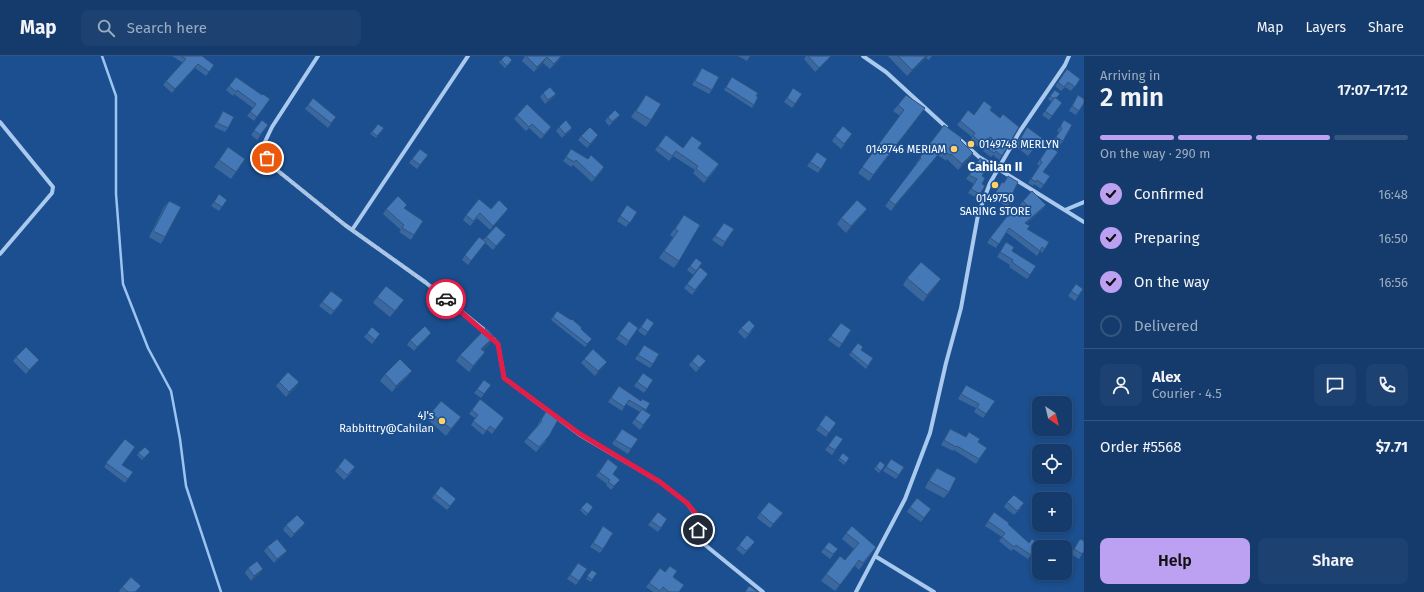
<!DOCTYPE html>
<html lang="en">
<head>
<meta charset="utf-8">
<style>
  body { margin:0; font-family:"Fira Sans",sans-serif; background:#1d4271; color:#f1f3f6; height:100vh; display:flex; flex-direction:column; font-size:15px; white-space:nowrap }
  * { box-sizing:border-box; margin:0 }
  p { font-size:13px; color:#9dadc1 }
  .icon { flex:none; width:22px; height:22px; fill:none; stroke:currentColor; stroke-width:2; stroke-linecap:round; stroke-linejoin:round }
  .map { position:relative; flex:1; overflow:hidden }
  .side { display:flex; flex-direction:column; background:#143b6b; width:340px }
  .side>* { flex:none }
  .needle { width:26px; rotate:145deg }
  .controls { position:absolute; left:1032px; top:340px; display:grid; gap:8px }
  .controls a { display:grid; place-items:center; width:40px; height:40px; border-radius:8px; background:#143b6b; box-shadow:0 2px 6px #0003,0 0 0 1px #33557e; font-size:20px }
  .pin { position:absolute; display:grid; place-items:center; width:34px; height:34px; color:#fff; margin:-17px; border:2px solid #fff; border-radius:50%; box-shadow:0 1px 4px #0007 }
  .courier { position:absolute; display:grid; place-items:center; width:40px; height:40px; margin:-20px; border:3px solid #e11d48; border-radius:50%; background:#fff; color:#222; box-shadow:0 1px 5px #0007 }
  .overview em { font-style:normal; font-weight:600 }
  .overview div { display:flex; flex-direction:column-reverse }
  .overview { display:flex; align-items:center; justify-content:space-between; height:68px; padding:0 16px }
  h1 { font-size:26px; font-weight:600; line-height:30px }
  .bar { display:grid; grid-template-columns:repeat(4,1fr); gap:6px 4px; align-content:center; height:48px; padding:0 16px }
  .bar i { height:5px; border-radius:3px; background:#33557e }
  .bar .current { background:#bca0f2 }
  .bar p { grid-column:span 4 }
  .line { display:flex; align-items:center; gap:10px; padding:0 16px; border-top:1px solid #33557e }
  .line div { flex:1 }
  .round { display:grid; place-items:center; flex:none; width:42px; height:42px; border-radius:8px; background:#1d4271 }
  ol { padding:0 16px; list-style:none }
  li { display:flex; align-items:center; gap:12px; height:44px }
  li p { margin-inline-start:auto }
  li .icon { padding:4px; border-radius:50%; background:#bca0f2; color:#111; stroke-width:4 }
  li:last-child { color:#9dadc1 }
  li i { width:22px; height:22px; border:2px solid #33557e; border-radius:50% }
  .cta { display:flex; gap:8px; margin-top:auto; padding:8px 16px }
  .cta a { flex:1; height:46px; border-radius:8px; background:#bca0f2; color:#111; font-size:16px; font-weight:600; line-height:46px; text-align:center }
  .cta a+a { background:#1d4271; color:#f1f3f6 }
  header { display:flex; align-items:center; gap:24px; box-sizing:border-box; height:56px; padding:0 20px; background:#143b6b; border-bottom:1px solid #33557e }
  header strong { font-size:19px }
  nav { display:flex; gap:22px; margin-inline-start:auto; font-size:14px }
  .search { width:280px; height:36px; background:#1d4271; display:flex; align-items:center; gap:10px; box-sizing:border-box; padding:0 14px; border-radius:8px; color:#9dadc1; font-size:15px }
  main { display:flex; flex:1; min-height:0 }
  .map>svg:first-child { display:block }
</style>
</head>
<body>
<header>
<strong>Map</strong>
<div class="search"><svg class="icon" aria-label="search" viewBox="0 0 24 24"><circle cx="10" cy="10" r="6"/><path d="M15 15l6 6"/></svg>Search here</div>
<nav><a>Map</a><a>Layers</a><a>Share</a></nav>
</header>
<main>
<div class="map">
<svg width="1084" height="536" viewBox="0 0 1084 536">
  <rect width="100%" height="100%" fill="#1b4f8f"/>
  <g fill="none" stroke-linecap="round" stroke-linejoin="round">
    <path stroke="#9cc4f0" stroke-width="2.5" d="M102 0 116 40V138L123 228 148 292 171 335 180 383 186 430 221 536"/>
    <path stroke="#a9c9ee" stroke-width="4" d="M318 0 272 71 261 94 272 110 345 169 425 226 487 276 498 288 504 322 580 379 660 426 687 447 695 458 699 484 763 536
      M863 0 886 16 946 71
      M0 66 53 131 52 137 0 198
      M957 81 979 101 1084 166
      M1065 154 1084 146
      M352 174 468 0
      M875 500 934 536
      M856 536 905 443 930 377 946 307 961 252 978 159 990 127 1020 75 1065 9 1069 0"/>
  </g>
  <path fill="#3a679d" d="M172 0H202L214 9 206 20 195 12 172 37 163 29 166 25 183 7Z
    M525 0H562L558 5 550 13 543 7 534 16 522 5Z
    M738 0H750L747 5Z
    M806 0H831L828 4 815 16 804 3Z
    M888 0H932L929 4 926 2 907 20Z
    M501 4 511 6 505 12 499 6Z
    M702 12 712 34 709 38 692 29Z
    M1067 13 1080 23 1071 35 1065 31 1061 35 1055 30Z
    M732 21 756 40 754 49 752 52 724 34Z
    M229 30 262 39 270 43 254 65 247 60 253 52 234 38 233 40 226 34Z
    M793 32 795 48 792 52 784 46Z
    M1055 34 1059 51 1049 64 1042 59 1052 46 1048 43Z
    M543 37 556 38 553 42 545 48 540 41Z
    M646 39 651 64 646 71 631 61Z
    M1078 39 1084 47 1076 59 1069 55Z
    M308 49 333 65 328 72 305 53Z
    M898 49 925 52 869 125 858 117 900 60 893 55Z
    M990 54 1002 100 999 104 993 99 991 101 983 95 989 86 987 85 980 92 970 85 972 81 957 69 960 65 974 59Z
    M223 55 228 72 225 76 214 71 220 60Z
    M517 59 551 71 548 76 541 83 529 72 526 75 514 63Z
    M608 61 617 63 609 70 605 65Z
    M262 64 268 69 257 84 251 79Z
    M1064 64 1063 85 1060 89 1053 85 1059 77 1057 75Z
    M378 68 382 75 376 82 370 78Z
    M944 69 973 97 969 103 958 114 947 103 946 105 938 99 891 155 885 150 917 107H916Z
    M559 71 572 72 569 76 562 82 556 75Z
    M1027 71 1042 82 1028 100 1015 90Z
    M598 79 595 84 587 92 578 84 581 80Z
    M666 79 683 92H698L716 113 704 127 693 117 695 114 673 100 669 105 655 94Z
    M835 80 849 82 841 93 832 85Z
    M1049 90 1044 116 1050 120 1041 133 1034 128 1033 130 1028 127 1039 110 1037 108Z
    M228 91 245 103 231 123 214 111Z
    M571 93 588 103 604 111 601 116 592 126 573 109 571 111 563 105Z
    M817 96 827 103 818 117 807 110Z
    M428 99 417 113 409 107 412 103Z
    M980 102 982 120 980 138 977 142 968 137 974 128 966 123Z
    M1002 126 1011 141 1013 142 1007 151 992 142Z
    M219 138 227 144 219 155 211 150Z
    M169 145 165 181 161 188 149 181 164 151Z
    M1023 145 1043 153 1026 168 1028 173 1045 193 1042 197 1040 195 1037 200 1006 176 996 192 987 187 990 182 1020 161 1026 155 1020 149Z
    M407 149 404 153 423 165 411 184 399 176 401 174 383 158 386 153Z
    M627 149 637 156 626 171 617 165Z
    M491 153 505 157 490 174 477 162 470 170 463 164 466 159Z
    M867 153 862 159 846 177 837 168 841 162Z
    M684 159 679 205 674 212 659 202 673 181 670 179Z
    M724 167 734 173 722 191 712 184Z
    M506 179 503 183 493 194 485 187 468 209 462 204 465 199 483 184 486 181Z
    M1006 186 1030 219 1027 223 1009 211 1010 209 997 201Z
    M696 202 702 207 693 219 687 214Z
    M705 222 692 239 684 232 687 228Z
    M907 222 937 229 923 246 903 229Z
    M1076 228 1083 233 1075 245 1068 240Z
    M377 241 404 244 390 261 373 247Z
    M322 246 340 249 331 259 319 250Z
    M557 255 571 264 592 283 585 291 551 264Z
    M647 262 654 267 645 280 638 275Z
    M629 265 638 272 626 290 616 283Z
    M841 267 851 274 839 292 828 284Z
    M741 272 752 275 745 283 738 276Z
    M367 277 377 282 372 288 364 281Z
    M428 281 414 295 407 289 410 284Z
    M494 281 490 287 483 294 481 302 469 316 456 305 460 299Z
    M858 287 861 294 873 302 866 313 849 299Z
    M644 289 653 308 650 312 635 303Z
    M16 301 36 308 26 318 13 305Z
    M584 303 604 310 595 320 581 307Z
    M692 305H706L702 310 696 316 689 309Z
    M412 315 407 321 392 336 380 325 385 318Z
    M643 317 653 324 644 337 634 330Z
    M484 324 491 329 481 342 474 337Z
    M279 326 296 331 286 341 276 330Z
    M966 329 995 345 983 362 974 356 976 352 958 343Z
    M619 330 641 345 650 347 645 355 651 359 640 374 632 367 640 356 626 348 622 355 608 346Z
    M480 343 504 362 492 378 487 374 483 379 471 369 475 362 469 358Z
    M547 354 546 385 536 396 524 386 538 369V368Z
    M431 357 461 361 446 380 427 363Z
    M826 359 836 367 826 381 816 374Z
    M950 373 966 381 978 386 987 392 976 408 954 394 953 395 941 389Z
    M619 377 631 393 628 398 612 388Z
    M836 379 843 383 832 399 825 394Z
    M125 383 122 409 133 416 125 427 104 411Z
    M150 396 142 404 137 399 138 397Z
    M843 397 849 402 844 409 838 404Z
    M608 403 613 418 620 424 611 434 606 429 607 428 596 420Z
    M891 403 904 411 896 423 883 415Z
    M880 405 885 409 879 417 874 413Z
    M338 411 352 416 344 424 335 415Z
    M937 412 949 436 944 442 925 432 932 418Z
    M435 438 453 447 447 454 432 442Z
    M587 446 593 451 586 460 580 454Z
    M1007 446 1021 452 1014 459 1004 451Z
    M910 451 928 457 921 466 907 456Z
    M658 456 667 463 658 476 648 469Z
    M994 456 1029 487 1039 488 1028 503 1013 493 1011 495 999 485 1002 481 985 470Z
    M760 457 780 461 770 472 757 462Z
    M305 467 302 472 291 482 283 474 286 469Z
    M603 470V493L600 497 590 491Z
    M846 477 876 491 859 514 855 510 835 535 821 525 826 518 845 504 854 493 842 483Z
    M1080 483 1084 495 1079 503 1071 498Z
    M829 486 838 493 830 503 821 496Z
    M739 489 752 490 743 499 736 493Z
    M267 491 284 499 274 507 264 495Z
    M578 507 587 513 576 529 567 523Z
    M248 512 260 518 251 525 245 517Z
    M660 512 665 516 679 536H653L646 531Z
    M592 514 597 517 591 526 586 523Z
    M141 530 136 536H120L119 535 122 531Z"/>
  <path fill="#305480" d="M562 0 558 5 550 13 554 8Z
    M926 0H928L926 2 907 20 912 14Z
    M547 1 543 7 534 16 537 11Z
    M198 8 195 12 172 37 175 33Z
    M556 38 553 42 545 48 548 44Z
    M620 59 617 63 609 70 612 66Z
    M551 71 548 76 541 83 544 79Z
    M572 72 569 76 562 82 565 78Z
    M598 79 595 84 587 92 590 88Z
    M990 81 987 85 980 92 983 88Z
    M942 94 938 99 891 155 895 149Z
    M973 97 969 103 958 114 962 108Z
    M604 111 601 116 592 126 595 122Z
    M1046 149 1043 153 1022 171 1025 167Z
    M508 153 505 157 490 174 493 170Z
    M867 153 862 159 846 177 851 170Z
    M506 179 503 183 493 194 496 190Z
    M941 223 937 229 923 246 927 239Z
    M431 277 428 281 414 295 417 291Z
    M494 281 490 287 477 299 481 293Z
    M485 296 481 302 469 316 473 310Z
    M39 304 36 308 26 318 29 314Z
    M706 305 702 310 696 316 699 312Z
    M607 306 604 310 595 320 598 315Z
    M412 315 407 321 392 336 396 330Z
    M299 326 296 331 286 341 289 336Z
    M461 361 456 368 446 380 451 373Z
    M305 467 302 472 291 482 294 478Z
    M287 495 284 499 274 507 277 503Z
    M263 513 260 518 251 525 254 520Z"/>
  <path fill="#4478b7" stroke="#305480" d="M181 0H202L214 9 209 16 198 8 175 33 166 25 186 3Z
    M505 0H508L512 4 507 10 501 4Z
    M526 0H561L554 8 547 1 537 11Z
    M808 0H831L819 12Z
    M898 0H926L912 14Z
    M702 12 719 21 712 34 695 25Z
    M1067 13 1080 23 1075 31 1068 26 1064 31 1058 26Z
    M236 21 262 39 263 38 270 43 257 61 250 56 256 48 237 34 236 36 229 30Z
    M732 21 758 37 756 40 758 41 754 49 726 31Z
    M550 31 556 38 548 44 543 37Z
    M793 32 802 38 795 48 787 42Z
    M1055 34 1060 38 1056 42 1055 41 1054 43 1050 40Z
    M646 39 661 48 651 64 636 55Z
    M906 39 925 52 873 119 862 111 904 54 898 49Z
    M1078 39 1084 43V47L1079 55 1072 50Z
    M1055 41 1062 47 1052 60 1045 55Z
    M313 42 336 61 331 67 308 49Z
    M984 45 992 51 990 54 1000 62 1003 58 1019 71 1002 100 996 95 994 97 986 91 992 82 990 81 983 88 973 80 975 77 960 65 968 54 974 59Z
    M527 48 551 71 544 79 532 68 529 71 517 59Z
    M615 54 620 59 612 66 608 61Z
    M223 55 234 61 228 72 217 67Z
    M262 64 268 69 260 79 254 74Z
    M566 64 572 72 565 78 559 71Z
    M1064 64 1072 69 1063 85 1056 81 1062 72 1060 71Z
    M378 68 384 72 377 80 372 76Z
    M944 69 962 82 960 84 973 97 962 108 951 98 950 99 942 94 895 149 889 144 921 102 920 101Z
    M843 70 852 78 844 88 835 80Z
    M590 71 598 79 590 88 581 80Z
    M1027 71 1042 82 1032 94 1020 84Z
    M666 79 683 92 692 80 702 87 698 92 719 108 707 122 696 113 698 110 676 95 672 100 658 90Z
    M1049 90 1058 96 1043 116 1050 120 1044 129 1037 124 1036 126 1031 123 1042 106 1040 104Z
    M228 91 245 103 236 116 219 104Z
    M420 93 428 99 420 109 412 103Z
    M571 93 588 103 591 99 604 111 595 122 576 104 574 106 566 101Z
    M817 96 827 103 821 113 810 106Z
    M980 102 989 108 982 120 985 122 982 128 985 130 980 138 971 133 977 123 969 119Z
    M1008 120 1018 126 1011 141 1013 142 1010 148 994 139 1002 126 1004 127Z
    M1032 135 1046 149 1025 167 1030 170 1027 173 1049 186 1045 193 1042 191 1040 195 1009 172 999 188 990 182 1012 154 1020 161 1030 152 1023 145Z
    M219 138 227 144 222 151 214 146Z
    M398 140 407 149 404 152 423 165 414 179 402 172 404 169 386 153Z
    M479 143 491 153 499 144 508 153 493 170 480 157 473 165 466 159Z
    M857 144 867 153 851 170 841 162Z
    M169 145 181 151 165 181 153 175Z
    M627 149 637 156 630 167 620 160Z
    M684 159 700 169 679 205 664 195 678 175 675 173Z
    M724 167 734 173 725 186 715 180Z
    M496 170 506 179 496 190 486 181Z
    M479 181 486 186 471 205 465 199Z
    M1006 186 1014 191 1012 195 1036 210 1030 219 1012 206 1013 204 1000 196Z
    M696 202 702 207 696 215 690 210Z
    M921 206 941 223 927 239 907 222Z
    M700 211 708 218 695 234 687 228Z
    M1076 228 1083 233 1078 240 1071 235Z
    M386 230 404 244 395 255 377 241Z
    M331 235 343 244 334 255 322 246Z
    M557 255 571 264 572 263 582 272 581 273 592 283 587 288 553 261Z
    M647 262 654 267 648 276 641 271Z
    M749 264 755 270 748 278 741 272Z
    M629 265 638 272 629 285 619 278Z
    M841 267 851 274 842 288 831 280Z
    M425 270 431 277 417 291 410 284Z
    M372 271 380 278 375 284 367 277Z
    M486 272 494 281 481 293 485 296 473 310 460 299Z
    M858 287 863 291 861 294 873 302 868 310 851 296Z
    M644 289 659 298 653 308 638 299Z
    M26 291 39 304 29 314 16 301Z
    M593 293 607 306 598 315 584 303Z
    M698 298 706 305 699 312 692 305Z
    M400 303 412 315 396 330 385 318Z
    M288 316 299 326 289 336 279 326Z
    M643 317 653 324 647 333 637 326Z
    M484 324 491 329 484 338 477 333Z
    M966 329 995 345 986 358 977 352 979 348 961 338Z
    M619 330 641 345 642 343 650 347 646 354 629 344 624 351 611 342Z
    M480 343 504 362 495 374 490 370 486 375 473 365 478 359 472 354Z
    M441 345 461 361 451 373 431 357Z
    M642 353 651 359 643 369 635 363Z
    M547 354 559 362 549 380 539 391 527 382 542 365 541 364Z
    M826 359 836 367 829 377 819 369Z
    M622 373 638 383 631 393 615 384Z
    M950 373 966 381 969 376 980 383 978 386 987 392 979 403 957 390 956 391 944 384Z
    M836 379 843 383 835 394 828 390Z
    M125 383 135 391 122 409 133 416 128 423 106 407Z
    M145 391 150 396 144 402 138 397Z
    M843 397 849 402 846 407 839 402Z
    M345 402 355 411 347 419 338 411Z
    M608 403 618 411 613 418 620 424 614 430 608 426 610 424 599 416Z
    M891 403 904 411 899 419 886 411Z
    M880 405 885 409 881 415 876 411Z
    M937 412 956 422 949 436 929 425Z
    M441 430 456 443 450 450 435 438Z
    M1014 439 1024 447 1017 455 1007 446Z
    M917 442 931 453 924 462 910 451Z
    M587 446 593 451 588 458 581 452Z
    M769 446 783 457 773 468 760 457Z
    M658 456 667 463 661 472 651 465Z
    M994 456 1009 467 1008 468 1029 487 1032 483 1039 488 1031 499 1016 489 1014 491 1002 481 1005 477 988 465Z
    M297 459 305 467 294 478 286 469Z
    M603 470 613 477 603 493 593 487Z
    M852 470 876 491 863 507 859 504 840 529 826 518 840 500 845 504 859 487 846 477Z
    M747 479 755 486 746 495 739 489Z
    M277 483 287 495 277 503 267 491Z
    M1080 483 1084 485V495L1082 498 1074 493Z
    M829 486 838 493 833 498 824 492Z
    M257 505 263 513 254 520 248 512Z
    M578 507 587 513 579 525 570 519Z
    M670 510 677 515 673 521 684 529 679 536H669L663 531 660 535 649 527 660 512 665 516Z
    M592 514 597 517 592 524 587 520Z
    M131 521 141 530 135 536H128L122 531Z
    M749 530 758 536H745Z"/>
  <g fill="none" stroke-linecap="round" stroke-linejoin="round">
    <path stroke="#afc1d8" stroke-width="4" stroke-dasharray="0 7.2" d="M267 102 272 110 345 169 425 226 446 243"/>
    <path stroke="#e11d48" stroke-width="5" d="M446 243 498 288 504 322 580 378 660 426 687 447 696 458 698 474"/>
  </g>
  <g fill="#ffd166" stroke="#1b4f8f" stroke-width="1.5">
    <circle cx="971" cy="88" r="4"/>
    <circle cx="954" cy="93" r="4"/>
    <circle cx="995" cy="129" r="4"/>
    <circle cx="442" cy="365" r="4"/>
  </g>
  <g text-anchor="middle" dominant-baseline="central" stroke-width="3.5" stroke-linejoin="round" paint-order="stroke">
    <g font-size="11" fill="#fff" stroke="#1b4f8f" text-anchor="end">
      <text x="979" y="88" text-anchor="start">0149748 MERLYN</text>
      <text x="946" y="93">0149746 MERIAM</text>
      <text x="995" y="142" text-anchor="middle">0149750<tspan x="995" dy="13">SARING STORE</tspan></text>
      <text x="434" y="359">4J's<tspan x="434" dy="13">Rabbittry@Cahilan</tspan></text>
    </g>
    <g font-size="13" font-weight="bold" fill="#fff" stroke="#1b4f8f">
      <text x="995" y="110">Cahilan II</text>
    </g>
  </g>
</svg>
<div class="controls">
<a><svg class="needle" viewBox="-14 -14 28 28"><path d="M0-13l5 13h-10z" fill="#e53935"/><path d="M0 13l5-13h-10z" fill="#9dadc1"/></svg></a>
<a><svg class="icon" aria-label="locate" viewBox="0 0 24 24"><circle cx="12" cy="12" r="6"/><path d="M12 2v4M12 18v4M2 12h4M18 12h4"/></svg></a>
<a>+</a>
<a>−</a>
</div>
<div class="pin" style="left:267px;top:102px;background:#ea580c"><svg class="icon" aria-label="bag" viewBox="0 0 24 24"><path d="M5 8h14l-1 12H6zM9 8a3 3 0 0 1 6 0"/></svg></div>
<div class="pin" style="left:698px;top:474px;background:#1f2937"><svg class="icon" aria-label="home" viewBox="0 0 24 24"><path d="M3 11l9-7 9 7M6 9v11h12V9"/></svg></div>
<div class="courier" style="left:446px;top:243px"><svg class="icon" aria-label="car" viewBox="0 0 24 24"><path d="M5 17H2v-5l4-1 3-4h7l3 4 3 1v5h-3M9 17h6M6 11h13"/><circle cx="7" cy="17" r="2"/><circle cx="17" cy="17" r="2"/></svg></div>
</div>
<section class="side">
<div class="overview"><div><h1>2 min</h1><p>Arriving in</p></div><em>17:07–17:12</em></div>
<div class="bar"><i class="current"></i><i class="current"></i><i class="current"></i><i></i><p>On the way · 290 m</p></div>
<ol>
<li><svg class="icon" aria-label="check" viewBox="0 0 24 24"><path d="M5 12l5 5 9-10"/></svg>Confirmed<p>16:48</p></li>
<li><svg class="icon" aria-label="check" viewBox="0 0 24 24"><path d="M5 12l5 5 9-10"/></svg>Preparing<p>16:50</p></li>
<li><svg class="icon" aria-label="check" viewBox="0 0 24 24"><path d="M5 12l5 5 9-10"/></svg>On the way<p>16:56</p></li>
<li><i></i>Delivered</li>
</ol>
<div class="line" style="height:72px"><a class="round"><svg class="icon" aria-label="person" viewBox="0 0 24 24"><circle cx="12" cy="8" r="4"/><path d="M4 21q1-7 8-7t8 7"/></svg></a><div><b>Alex</b><p>Courier · 4.5</p></div><a class="round"><svg class="icon" aria-label="chat" viewBox="0 0 24 24"><path d="M4 5h16v11H9l-5 4z"/></svg></a><a class="round"><svg class="icon" aria-label="phone" viewBox="0 0 24 24"><path d="M5 4h4l2 5-3 2q2 4 5 5l2-3 5 2v4C11 20 4 13 5 4z"/></svg></a></div>
<div class="line" style="height:52px"><div>Order #5568</div><b>$7.71</b></div>
<div class="cta"><a>Help</a><a>Share</a></div>
</section>
</main>
</body>
</html>
